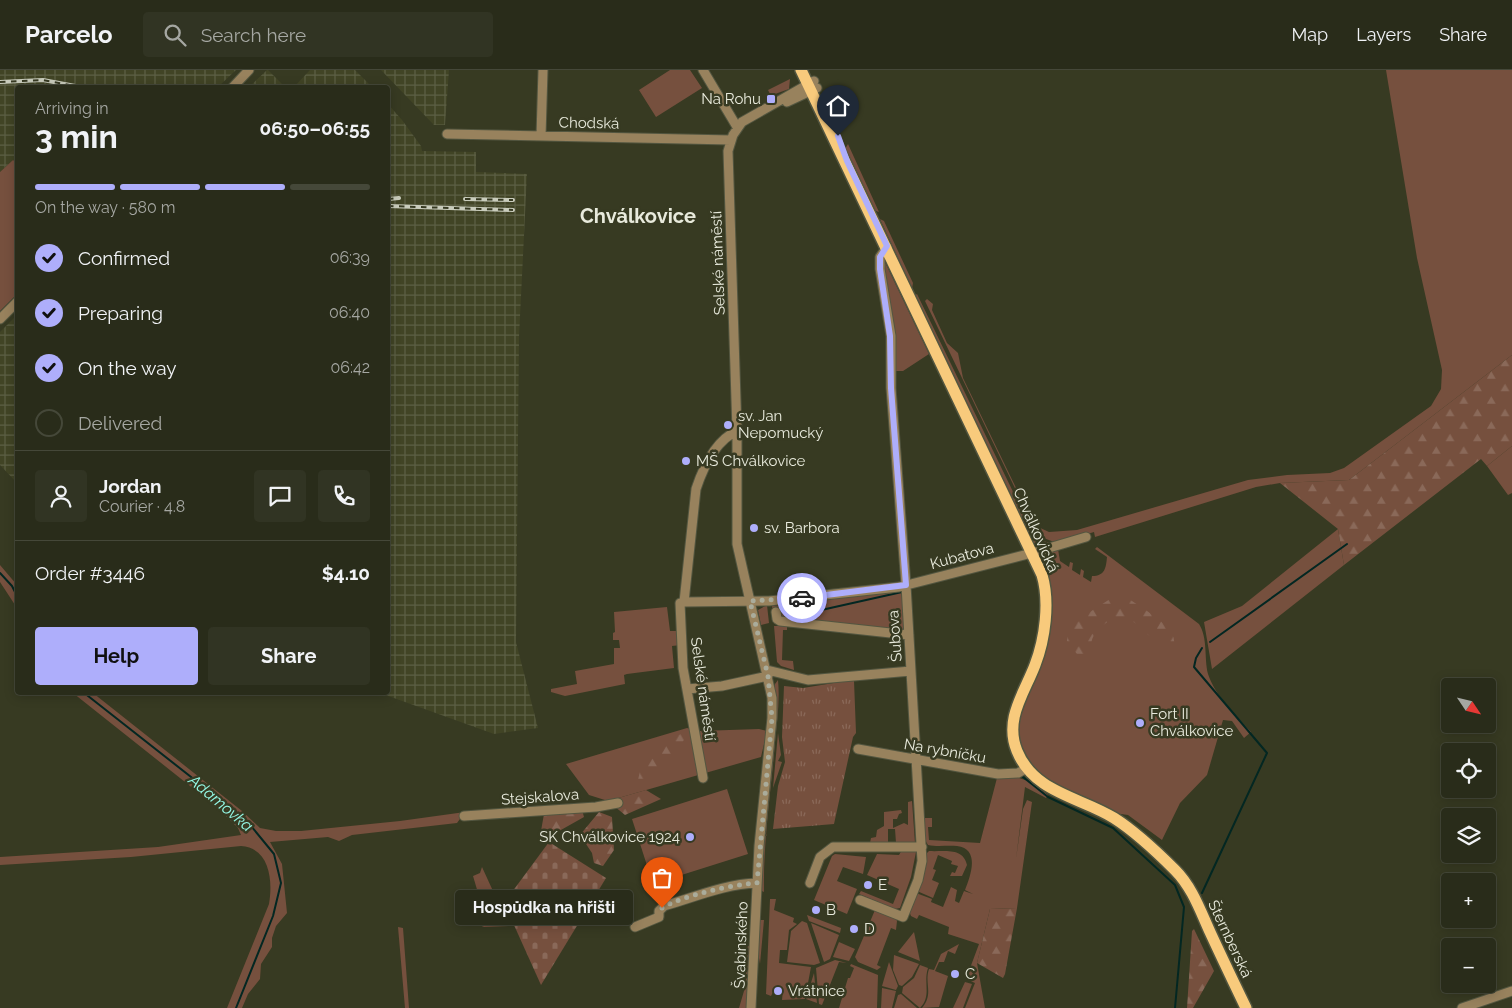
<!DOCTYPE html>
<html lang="en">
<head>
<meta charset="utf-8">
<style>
  body { margin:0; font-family:Raleway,sans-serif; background:#313423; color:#f1f3f6; height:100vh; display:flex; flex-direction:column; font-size:19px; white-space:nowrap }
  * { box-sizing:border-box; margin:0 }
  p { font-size:16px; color:#a5a7a2 }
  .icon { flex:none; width:28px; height:28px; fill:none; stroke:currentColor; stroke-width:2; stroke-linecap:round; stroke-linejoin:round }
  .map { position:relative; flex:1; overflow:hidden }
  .panel { position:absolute; left:15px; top:15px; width:375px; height:610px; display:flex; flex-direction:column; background:#292c1a; border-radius:5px; box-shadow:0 2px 12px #0003,0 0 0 1px #454839 }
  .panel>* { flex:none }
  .needle { width:32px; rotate:125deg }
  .controls { position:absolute; left:1441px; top:608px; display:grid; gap:10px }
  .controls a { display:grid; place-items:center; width:55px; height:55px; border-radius:5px; background:#292c1a; box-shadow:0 2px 12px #0003,0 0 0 1px #454839; font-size:25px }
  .pin { position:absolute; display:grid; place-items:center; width:42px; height:42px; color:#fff; margin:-51px -21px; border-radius:50% 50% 50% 0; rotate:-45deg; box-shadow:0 0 5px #0007 }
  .pin .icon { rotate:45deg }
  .courier { position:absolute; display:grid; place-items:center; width:50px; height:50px; margin:-25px; border:4px solid #aeaefb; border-radius:50%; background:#fff; color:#222; box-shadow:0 1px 6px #0007 }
  .bubble { position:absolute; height:35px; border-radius:5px; background:#292c1a; box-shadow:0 2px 12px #0003,0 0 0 1px #454839; font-size:16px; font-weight:700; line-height:35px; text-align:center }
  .head em { font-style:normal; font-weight:700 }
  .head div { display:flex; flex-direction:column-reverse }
  .head { display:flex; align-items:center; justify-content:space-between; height:85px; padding:0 20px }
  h1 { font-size:32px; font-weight:700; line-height:38px }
  .bar { display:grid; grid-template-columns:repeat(4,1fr); gap:8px 5px; align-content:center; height:60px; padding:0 20px }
  .bar i { height:6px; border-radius:4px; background:#454839 }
  .bar .selected { background:#aeaefb }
  .bar p { grid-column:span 4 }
  .line { display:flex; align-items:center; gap:12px; padding:0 20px; border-top:1px solid #454839 }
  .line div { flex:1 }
  .round { display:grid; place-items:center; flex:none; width:52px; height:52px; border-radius:5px; background:#313423 }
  ol { padding:0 20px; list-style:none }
  li { display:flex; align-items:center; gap:15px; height:55px }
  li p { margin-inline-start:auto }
  li .icon { padding:5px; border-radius:50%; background:#aeaefb; color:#111; stroke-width:4 }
  li:last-child { color:#a5a7a2 }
  li i { width:28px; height:28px; border:2px solid #454839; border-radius:50% }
  .cta { display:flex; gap:10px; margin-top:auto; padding:10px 20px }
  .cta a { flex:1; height:58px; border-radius:5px; background:#aeaefb; color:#111; font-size:20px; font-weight:700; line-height:58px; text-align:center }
  .cta a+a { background:#313423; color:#f1f3f6 }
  header { display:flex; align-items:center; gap:30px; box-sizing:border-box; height:70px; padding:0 25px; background:#292c1a; border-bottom:1px solid #454839 }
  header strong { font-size:24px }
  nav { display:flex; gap:28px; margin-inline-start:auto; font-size:18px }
  .search { width:350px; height:45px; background:#313423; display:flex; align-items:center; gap:12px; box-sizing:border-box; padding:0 18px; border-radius:5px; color:#a5a7a2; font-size:19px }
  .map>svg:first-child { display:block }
</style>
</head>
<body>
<header>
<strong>Parcelo</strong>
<div class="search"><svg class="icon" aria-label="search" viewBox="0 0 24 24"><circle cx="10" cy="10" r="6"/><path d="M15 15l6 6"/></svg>Search here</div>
<nav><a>Map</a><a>Layers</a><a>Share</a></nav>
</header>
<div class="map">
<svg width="1512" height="938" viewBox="0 0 1512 938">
  <defs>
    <pattern id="industrial-grid" width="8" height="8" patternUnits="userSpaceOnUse" patternTransform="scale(1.25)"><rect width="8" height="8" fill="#414425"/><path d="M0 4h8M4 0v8" fill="none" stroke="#5c5f44"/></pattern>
    <pattern id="forest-firs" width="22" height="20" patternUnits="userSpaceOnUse" patternTransform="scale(1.25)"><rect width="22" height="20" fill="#76503e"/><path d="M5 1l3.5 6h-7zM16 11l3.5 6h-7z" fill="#8a6959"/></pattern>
    <pattern id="cemetery-stones" width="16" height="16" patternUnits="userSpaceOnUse" patternTransform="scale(1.25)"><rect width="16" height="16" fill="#76503e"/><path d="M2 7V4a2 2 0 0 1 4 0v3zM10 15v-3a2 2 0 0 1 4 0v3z" fill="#8a6959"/></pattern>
    <pattern id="park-tufts" width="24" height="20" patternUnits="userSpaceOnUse" patternTransform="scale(1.25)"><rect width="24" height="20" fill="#76503e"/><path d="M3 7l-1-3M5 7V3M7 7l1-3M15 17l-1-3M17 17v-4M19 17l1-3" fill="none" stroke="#8a6959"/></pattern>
  </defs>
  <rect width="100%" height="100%" fill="#373a22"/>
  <path fill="url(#industrial-grid)" d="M0 0H236L218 17 18 18 17 94 13 90 0 102Z
    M267 0H268L285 17H249Z
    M310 0H355L372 17H294Z
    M381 0H449L445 55H434Z
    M388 34 402 50 421 76 422 81 476 82V102L527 104 519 267 516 572 538 658 494 664 380 623 388 622Z
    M17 245V413L0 395V262Z"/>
  <path fill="#76503e" d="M670 0H690L702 18 656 47 639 20Z
    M1386 0H1512V285L1349 410 1280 413 1256 417 1095 467 1094 462 1057 473 1038 466 925 231 927 229 933 234 932 240 947 273 958 283 963 308 1031 449 1036 456 1049 462 1077 460 1248 410 1287 405 1330 403 1344 398 1431 336 1441 319 1442 300 1417 188Z
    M790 9 789 19 775 24 774 23 771 26 768 20Z
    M848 74 879 142 874 140 845 79Z
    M13 90 18 94 17 224 0 241V102Z
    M880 149 884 151 913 213 912 219Z
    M883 188 929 284 903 301H892Z
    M917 224 1033 463 1038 469 1050 473 1040 477 1032 471 914 226Z
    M1512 376V423L1508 425 1487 396Z
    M1338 459 1344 495 1212 599 1204 552 1242 536Z
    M1097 477 1199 554C1208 568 1204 588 1208 604 1215 626 1236 645 1251 662L1244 668 1232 651 1223 650 1207 705 1180 733 1162 770 1128 745 1114 743 1056 717 1033 698 1021 679 1017 664V649L1043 582 1040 485 1058 479 1060 491 1069 497 1070 492 1073 493 1072 500 1080 505 1081 499 1084 501 1083 507 1091 512 1092 506C1105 506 1106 498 1107 487L1095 479Z
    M0 495 17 515V538L0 512Z
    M900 521 904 524 905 555 902 561 782 547 774 542 789 555 774 554 772 536Z
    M767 535 769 553 761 555 758 540Z
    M667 537 670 561H680L681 575 672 576 674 598 627 604 624 605 625 614 565 626 551 622V619L577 614 575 601 614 594V578H620L619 570H613V563L615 562 614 542Z
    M774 556H787V560H783L782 590 793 591 794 600 781 596 777 592Z
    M778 610C780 631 777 651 775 672 771 722 763 772 764 822L760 820 763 768 767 765 764 763 775 656V614Z
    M73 623H93L242 741 260 758 276 761H301L400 751 465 742 457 753 352 765 339 771 328 767 270 772 282 794 287 843 276 856 272 868V877L261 894 260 909 248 924 242 938H227L269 834C273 811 270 778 241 776L131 787 0 795V787L158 777 241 765 238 758 219 739Z
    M687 658 700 661 759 659 767 661 761 687 608 731 589 725 566 694Z
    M778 663 781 685 778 691 782 692 773 718Z
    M1016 707 1031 712 1048 725 1046 728 1025 717 1016 789 1023 739 1027 730 1032 732 1017 838 990 839 977 893 985 938H965L975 913 966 909 979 874 948 864 949 857 919 845 917 849 911 846 909 841 916 823 932 829 931 832 943 837 951 817 957 820 955 831 959 833 964 821 973 824 965 820C970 807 981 779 957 776 947 775 938 777 928 775L924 768 923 748H932V757H928L929 770 980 773 997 708Z
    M727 719 748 784 653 814 632 749Z
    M912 731 915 773H896L895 759H888V773H870L871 768 876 767 877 760 884 756V742L901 740 902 743 899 744 897 749H893V758L904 753 908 755V732Z
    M902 780 916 782 911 807 900 838 895 839 859 824 861 821 893 834 899 819 867 805 877 784 899 785Z
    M929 781C944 782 963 777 967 795L962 806H950L952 802 955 803 958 796 951 794 952 791 938 785 933 799 936 800 932 810 939 813 933 828 917 821 925 785Z
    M835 784 866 787 863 804 843 797 837 811 857 819 847 844 814 830 832 786Z
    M482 797 509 856 484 857 472 852 481 833 473 806 480 803Z
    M770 829H776L774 840 794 848 793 852 797 854 789 860 787 880H780L779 893 811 897 805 929 782 930 783 919 776 916 771 926 766 924Z
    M875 840 895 846 897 851 896 860 891 858 877 895 881 897 877 900 858 892 855 887Z
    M807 845 841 858 840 863 809 851Z
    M759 850H764L760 894 758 882Z
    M802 851 807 853 820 893 814 895 787 892 791 861Z
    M811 853 839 865 830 889 824 892Z
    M398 857 403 858 409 938H405Z
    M914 862 920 891 898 882Z
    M839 872 855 879 849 891 833 887Z
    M959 874 955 884 948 881 944 892H939L935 901 948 906 939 937 922 938C934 924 924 913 929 899L934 900 941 884Z
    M742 876H750L748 938H739L744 921 748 878Z
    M894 885 919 894 912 907 902 916 899 915 893 900Z
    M835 890 847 893 839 892 822 935 819 934 816 898Z
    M889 892 898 916 896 920 882 916Z
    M851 894 878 905 877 938H839L848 908H850L854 898 850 896Z
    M920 895 928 898C923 913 932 926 920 938L902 923 903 917 914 908Z
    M814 903 817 933 806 929Z
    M965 912 972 914 963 938H953Z
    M882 918 896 921 892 938H881Z
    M901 924 917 938H894L898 925Z"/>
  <path fill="url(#forest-firs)" d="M1512 285V376L1487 396 1481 389 1344 495 1338 459 1280 413 1349 410Z
    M1121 522C1133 535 1177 554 1174 573 1148 584 1137 531 1106 553 1094 561 1091 568 1090 582L1080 588 1067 571 1068 556Z
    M689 662 658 711 650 714 638 710 645 679 666 668Z
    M646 720 661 729 625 745 608 731Z
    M582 740 584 747 552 765 541 761 544 744Z
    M599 742 612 747 614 780 603 796 594 793 592 783 580 765Z
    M1017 838 1005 904 1003 908 977 893 990 839Z
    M1194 859 1214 901 1193 938H1187L1192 861Z"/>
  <path fill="url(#cemetery-stones)" d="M549 772 606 808 541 915 504 833Z"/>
  <path fill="url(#park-tufts)" d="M891 529H899L900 545 888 546 887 531Z
    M846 611H854L856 663 853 667 834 754 773 759 778 716 785 692 782 667 784 616 803 618Z"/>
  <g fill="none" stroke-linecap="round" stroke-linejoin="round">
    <path stroke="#032722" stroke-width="2" d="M0 503 12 516 18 528
      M798 547 799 545 902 522
      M1210 572 1347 474
      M83 622 247 751 274 784 281 813 273 846 236 938
      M1023 707 1048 727 1113 758 1175 815 1184 837 1175 938
      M1202 823 1267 683 1194 597 1196 588 1202 578"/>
    <g stroke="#535640" stroke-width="11">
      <path id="minor" d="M703 0 737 57
        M232 18 249 0
        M787 32 817 18
        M447 64 731 70
        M541 66 543 0
        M0 249 18 231
        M737 361C716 370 703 398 696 419L684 532 769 531 899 517 1032 483 1086 467
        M680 533 683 598 703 708
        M776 542 777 549 780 551 909 565
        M767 600 808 610 911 601
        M687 619 722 616 768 606
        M858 679 998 704 1018 703 1027 698
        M464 746 596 737 618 733
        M810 813 820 787 833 777H922
        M860 830 903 847 918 810 922 791 906 515 891 318V266L880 199V187L887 177
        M635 857 659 847V841L664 836C695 827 725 814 757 813
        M751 938 759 776 772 648V628L737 474V361L728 81 733 65 742 52 814 11
        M1462 938 1512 921"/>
    </g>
    <g stroke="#535640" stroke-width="14">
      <path id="major" d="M801 0 1042 505C1050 532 1045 569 1035 595 1024 624 1004 649 1017 681 1034 723 1080 727 1114 748 1136 762 1157 782 1175 800 1192 817 1200 840 1210 862 1222 888 1234 913 1246 938"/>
    </g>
    <use href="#minor" stroke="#98825d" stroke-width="9"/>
    <use href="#major" stroke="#f8ca7c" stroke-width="11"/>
    <g stroke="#c9ccbc" stroke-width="4">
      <path id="rail" d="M0 12 43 10 86 18
        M388 129 399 128
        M465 129 513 130
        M388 136 513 140"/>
    </g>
    <use href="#rail" stroke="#373a22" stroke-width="2" stroke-dasharray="5.5" stroke-linecap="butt"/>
  </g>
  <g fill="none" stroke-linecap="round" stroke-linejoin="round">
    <path stroke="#aaac9b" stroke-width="5" stroke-dasharray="0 9" d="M662 838C681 826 734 814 757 813L772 648 768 606 750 531 802 528"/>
    <path stroke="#aeaefb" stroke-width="6" d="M802 528 906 515 891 318 890 266 880 199V187L887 176 847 91 838 66"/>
  </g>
  <g fill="#aeaefb" stroke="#373a22" stroke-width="2">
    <rect x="766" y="24" width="10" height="10" rx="2.5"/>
    <circle cx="728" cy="355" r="5"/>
    <circle cx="686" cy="391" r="5"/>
    <circle cx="754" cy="458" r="5"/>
    <circle cx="1140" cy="653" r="5"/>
    <circle cx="690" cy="767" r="5"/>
    <circle cx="868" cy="815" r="5"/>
    <circle cx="816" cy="840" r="5"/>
    <circle cx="854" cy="859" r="5"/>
    <circle cx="955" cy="904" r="5"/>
    <circle cx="778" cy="921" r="5"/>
  </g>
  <g text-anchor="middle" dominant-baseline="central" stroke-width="5" stroke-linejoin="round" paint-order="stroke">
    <g font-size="15" fill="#e8eadc" stroke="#373a22" text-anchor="start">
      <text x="761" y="29" text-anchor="end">Na Rohu</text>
      <text x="738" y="346">sv. Jan<tspan x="738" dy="17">Nepomucký</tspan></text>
      <text x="696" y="391">MŠ Chválkovice</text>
      <text x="764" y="458">sv. Barbora</text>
      <text x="1150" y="644">Fort II<tspan x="1150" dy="17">Chválkovice</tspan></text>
      <text x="680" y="767" text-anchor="end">SK Chválkovice 1924</text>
      <text x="878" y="815">E</text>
      <text x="826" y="840">B</text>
      <text x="864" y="859">D</text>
      <text x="965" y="904">C</text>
      <text x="788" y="921">Vrátnice</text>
    </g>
    <g font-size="15" fill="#e8eadc" stroke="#373a22">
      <text transform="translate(589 53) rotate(1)">Chodská</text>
      <text transform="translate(718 193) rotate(-92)">Selské náměstí</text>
      <text transform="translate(1036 460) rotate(66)">Chválkovická</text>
      <text transform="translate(962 486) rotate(-15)">Kubatova</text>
      <text transform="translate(895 566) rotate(-94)">Šubova</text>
      <text transform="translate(703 619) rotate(82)">Selské náměstí</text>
      <text transform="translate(945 681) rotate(10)">Na rybníčku</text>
      <text transform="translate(540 727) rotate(-4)">Stejskalova</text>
      <text transform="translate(1230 869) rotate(65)">Šternberská</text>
      <text transform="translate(741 875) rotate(-88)">Švabinského</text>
    </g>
    <g font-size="16" font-style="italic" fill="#95fae8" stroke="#373a22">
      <text transform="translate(221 733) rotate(40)">Adamovka</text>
    </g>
    <g font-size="20" font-weight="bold" fill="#e8eadc" stroke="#373a22">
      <text x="638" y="146">Chválkovice</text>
    </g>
  </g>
</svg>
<div class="controls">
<a><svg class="needle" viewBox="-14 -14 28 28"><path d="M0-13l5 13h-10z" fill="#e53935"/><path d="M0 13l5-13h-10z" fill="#a5a7a2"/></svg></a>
<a><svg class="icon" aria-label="locate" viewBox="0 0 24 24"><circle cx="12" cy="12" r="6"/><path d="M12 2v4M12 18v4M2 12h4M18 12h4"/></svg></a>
<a><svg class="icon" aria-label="layers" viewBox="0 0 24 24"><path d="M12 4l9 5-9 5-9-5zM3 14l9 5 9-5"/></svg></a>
<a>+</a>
<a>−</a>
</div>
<div class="pin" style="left:662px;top:838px;background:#ea580c"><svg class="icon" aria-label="bag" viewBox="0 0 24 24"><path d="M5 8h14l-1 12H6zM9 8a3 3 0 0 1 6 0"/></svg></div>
<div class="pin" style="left:838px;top:66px;background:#1f2937"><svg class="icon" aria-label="home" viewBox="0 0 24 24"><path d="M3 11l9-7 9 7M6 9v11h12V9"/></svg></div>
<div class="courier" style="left:802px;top:528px"><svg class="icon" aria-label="car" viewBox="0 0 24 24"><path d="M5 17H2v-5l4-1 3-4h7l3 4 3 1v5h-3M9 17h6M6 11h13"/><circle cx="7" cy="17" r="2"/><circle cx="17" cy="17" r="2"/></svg></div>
<div class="bubble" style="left:455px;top:820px;width:178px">Hospůdka na hřišti</div>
<section class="panel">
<div class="head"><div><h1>3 min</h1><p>Arriving in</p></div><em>06:50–06:55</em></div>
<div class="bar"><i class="selected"></i><i class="selected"></i><i class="selected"></i><i></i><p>On the way · 580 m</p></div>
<ol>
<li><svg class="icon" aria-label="check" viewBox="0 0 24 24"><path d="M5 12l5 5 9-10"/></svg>Confirmed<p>06:39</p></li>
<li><svg class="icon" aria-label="check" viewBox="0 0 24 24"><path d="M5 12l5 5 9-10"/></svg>Preparing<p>06:40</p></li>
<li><svg class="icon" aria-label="check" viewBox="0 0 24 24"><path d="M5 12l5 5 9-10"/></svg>On the way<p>06:42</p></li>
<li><i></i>Delivered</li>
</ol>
<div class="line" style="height:90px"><a class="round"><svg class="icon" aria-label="person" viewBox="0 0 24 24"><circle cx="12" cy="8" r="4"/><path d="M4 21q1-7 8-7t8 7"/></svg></a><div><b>Jordan</b><p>Courier · 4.8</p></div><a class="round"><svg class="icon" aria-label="chat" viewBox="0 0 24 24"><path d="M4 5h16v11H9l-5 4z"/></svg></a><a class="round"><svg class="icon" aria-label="phone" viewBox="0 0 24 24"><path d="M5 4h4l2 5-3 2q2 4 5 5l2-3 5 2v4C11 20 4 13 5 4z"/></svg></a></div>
<div class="line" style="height:65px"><div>Order #3446</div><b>$4.10</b></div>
<div class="cta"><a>Help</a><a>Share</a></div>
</section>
</div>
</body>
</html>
